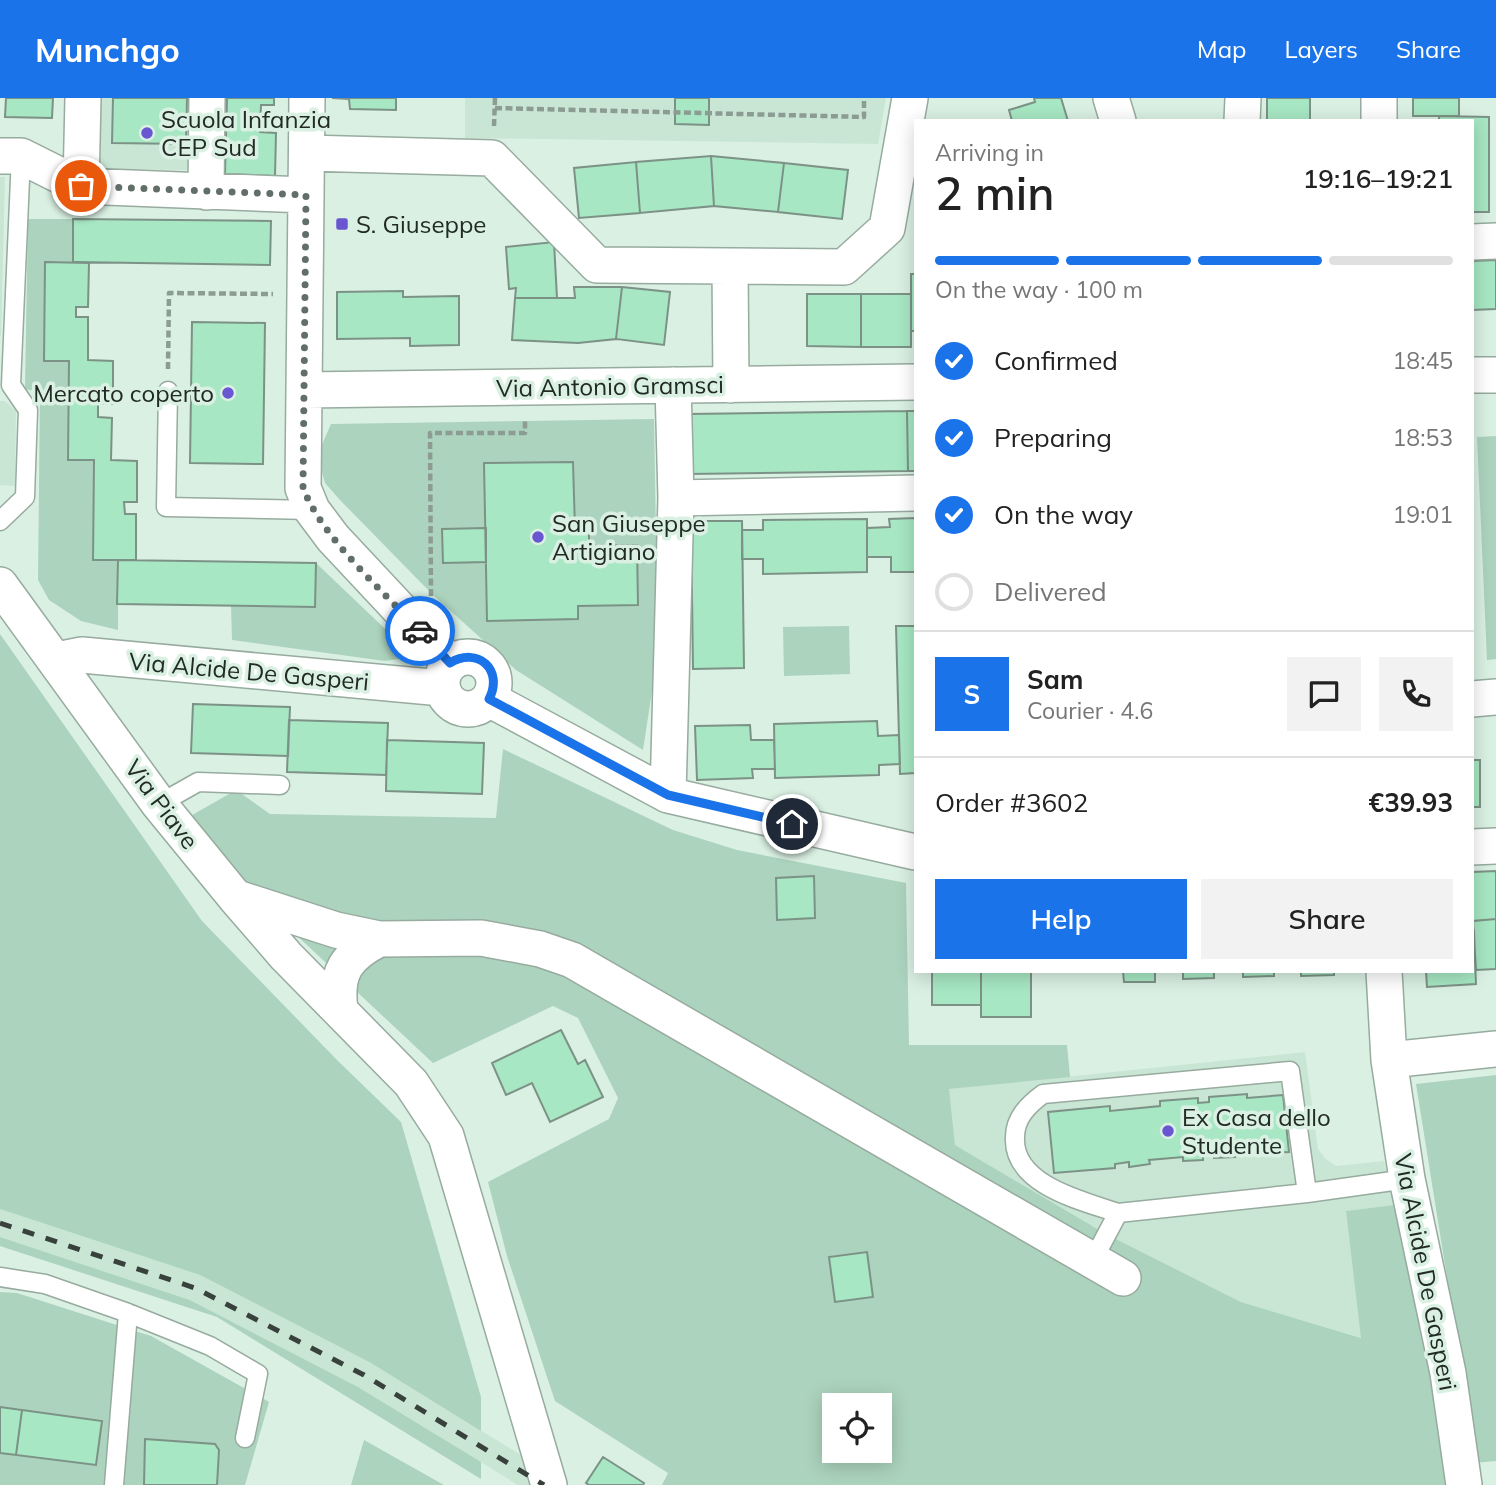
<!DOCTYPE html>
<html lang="en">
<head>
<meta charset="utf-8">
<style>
  body { margin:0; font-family:Mulish,sans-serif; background:#f2f2f2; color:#222; height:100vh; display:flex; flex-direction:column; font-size:26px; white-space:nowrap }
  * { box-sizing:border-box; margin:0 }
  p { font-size:23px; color:#767676 }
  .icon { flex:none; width:38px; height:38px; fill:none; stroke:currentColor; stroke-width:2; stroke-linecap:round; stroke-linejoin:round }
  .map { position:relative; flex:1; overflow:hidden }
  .drawer { position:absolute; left:914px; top:21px; width:560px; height:854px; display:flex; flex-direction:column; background:#fff; border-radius:0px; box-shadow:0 4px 18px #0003 }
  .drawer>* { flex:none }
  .tools { position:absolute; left:822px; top:1295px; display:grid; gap:14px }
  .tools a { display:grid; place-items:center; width:70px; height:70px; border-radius:0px; background:#fff; box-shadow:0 4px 18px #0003; font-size:35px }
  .pin { position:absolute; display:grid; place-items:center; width:60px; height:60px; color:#fff; margin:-30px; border:4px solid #fff; border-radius:50%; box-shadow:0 2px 7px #0007 }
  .courier { position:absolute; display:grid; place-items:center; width:70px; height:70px; margin:-35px; border:5px solid #1a73e8; border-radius:50%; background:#fff; color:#222; box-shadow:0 2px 9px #0007 }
  .headline em { font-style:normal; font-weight:600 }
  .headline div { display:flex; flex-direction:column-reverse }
  .headline { display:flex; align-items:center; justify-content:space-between; height:119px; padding:0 21px }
  h1 { font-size:46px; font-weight:600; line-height:52px }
  .bar { display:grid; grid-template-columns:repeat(4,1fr); gap:10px 7px; align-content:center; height:84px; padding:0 21px }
  .bar i { height:9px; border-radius:5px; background:#e0e0e0 }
  .bar .active { background:#1a73e8 }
  .bar p { grid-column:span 4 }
  .line { display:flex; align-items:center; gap:18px; padding:0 21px; border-top:2px solid #e0e0e0 }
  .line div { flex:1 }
  .round { display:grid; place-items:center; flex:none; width:74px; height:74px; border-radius:0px; background:#f2f2f2 }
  ol { padding:0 21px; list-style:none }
  li { display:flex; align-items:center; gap:21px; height:77px }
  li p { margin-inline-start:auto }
  li .icon { padding:7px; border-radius:50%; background:#1a73e8; color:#fff; stroke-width:4 }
  li:last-child { color:#767676 }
  li i { width:38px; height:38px; border:4px solid #e0e0e0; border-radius:50% }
  .button { display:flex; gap:14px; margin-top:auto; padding:14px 21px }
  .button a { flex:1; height:80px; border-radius:0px; background:#1a73e8; color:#fff; font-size:28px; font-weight:600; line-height:80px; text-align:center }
  .button a+a { background:#f2f2f2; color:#222 }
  header { display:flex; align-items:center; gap:42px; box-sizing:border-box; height:98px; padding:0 35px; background:#1a73e8; color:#fff }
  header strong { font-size:33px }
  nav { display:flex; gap:38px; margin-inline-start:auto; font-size:24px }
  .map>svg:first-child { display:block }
</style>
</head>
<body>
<header>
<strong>Munchgo</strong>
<nav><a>Map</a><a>Layers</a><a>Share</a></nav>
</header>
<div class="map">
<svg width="1496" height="1387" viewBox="0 0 1496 1387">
  <rect width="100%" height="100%" fill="#daf0e3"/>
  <path fill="#c9e6d4" d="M101 0H194L193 72 99 71Z
    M465 0H886L878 46 465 40Z
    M0 79H5L1 238H0Z
    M0 303H5L16 313 15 388 0 387Z
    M1305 954 1318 1051 1325 1060 1336 1068 1384 1063 1394 1107 1346 1113 1362 1240 1241 1204 1106 1136 955 1047 948 991Z
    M0 1111 200 1177 371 1265 534 1365 539 1387H518L358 1289 190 1202 0 1139Z"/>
  <path fill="#acd3bd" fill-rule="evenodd" d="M28 121H73V164H45L44 263H69L68 361 94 362V462H118V532L81 523 49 502 38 482 40 294 25 291Z
    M654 321 658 554 643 652 516 572 433 497 340 402 325 385 320 367 321 349 331 326Z
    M1496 338V561L1487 562 1477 339Z
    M316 465 400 545 404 560 385 563 232 542 231 507 315 508Z
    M849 528 850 576 784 578 783 529Z
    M0 536 202 823 337 962 401 1024 481 1299V1333L371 1265 200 1177 0 1111Z
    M503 651 673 732 737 752 906 785 909 947H1067L1070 979 949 991 955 1047 1106 1136 1241 1204 1361 1240 1346 1113 1394 1107 1432 1255 1450 1387H662L668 1375 555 1303 507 1158 488 1084 609 1021 618 1000 578 920 553 908 433 965 215 761 187 720 236 692 270 716 496 720ZM835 1307H880V1353H835Z
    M1496 977V1363L1473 1365 1458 1248 1416 986Z
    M0 1139 190 1202 358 1289 481 1364V1381L217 1219 0 1148Z
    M0 1194 17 1195 151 1238 269 1304 245 1387H0Z
    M364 1342 444 1387H351Z"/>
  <path fill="#a7e7c3" stroke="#7d9286" stroke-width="2" d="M6 0H53L52 20 5 19Z
    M113 0H187L186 46 112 45Z
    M227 0H274V7H261L260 34 276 35 275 78 225 76Z
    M332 0H396V12L350 11 349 1Z
    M675 0H709V27L675 26Z
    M1034 0H1061L1068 23H1012L1009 12 1035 4Z
    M1267 0H1310V23H1267Z
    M1413 0H1459V18H1413Z
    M1439 18 1489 19V114H1472V23H1439Z
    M711 58 714 108 640 115 636 64Z
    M711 58 784 65 778 114 714 108Z
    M636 64 640 115 579 120 574 70Z
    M784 65 848 72 842 121 778 114Z
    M73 121 271 123 270 167 73 164Z
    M554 144 557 200H515L516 190 509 191 506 149Z
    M1496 162V211L1472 212V163Z
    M45 164 89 165 88 209H76V219H88V262L113 263V306L98 305V319L112 320 111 362 137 363V404H124L125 416H136V462H93L94 362H68L69 263H44Z
    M911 176H915V233H911Z
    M574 189H622L616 241 578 245 512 242 515 200H575Z
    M622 189 670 194 664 247 616 241Z
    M403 193V199L459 198V247L410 248V240L337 241V194Z
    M807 196H861V249L807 248Z
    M861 196H911V249H861Z
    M192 224 265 225 263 366 190 365Z
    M907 313H915V373H908Z
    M907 313 908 373 689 376V316Z
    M573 364 575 432 589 431V448L637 447 638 507 578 508V521L487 523 484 365Z
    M915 420V474H891V459H867V430L890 429 889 421Z
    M867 421V474L763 476V461H742V432H763V422Z
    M691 423H742L744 570 693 571Z
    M486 430V464L443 465 442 431Z
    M118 462 316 465 315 509 117 506Z
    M896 528H915V675L900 676Z
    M193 606 290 609 288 658 191 655Z
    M289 622 388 625 386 677 287 674Z
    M877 623 878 638 899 637 900 666 879 667V677L775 680 774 626Z
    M750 627 751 642H774L775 671H752L753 680 697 682 695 628Z
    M387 642 484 645 482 696 386 693Z
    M1472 662H1480V709H1472Z
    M1496 773V821L1472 823V774Z
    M814 778 815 820 777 822 776 780Z
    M1496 821V871L1476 872 1473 823Z
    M1472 833H1474L1476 886 1427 889 1426 873H1472Z
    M932 873H981V907H932Z
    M981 873H1031V919H981Z
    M1155 873V884H1124L1123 873Z
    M1183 873H1214V880L1183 881Z
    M1243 873H1274V878L1243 879Z
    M1301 873H1334V877L1301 878Z
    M561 932 578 966 585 962 603 999 550 1024 532 985 506 997 492 965Z
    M1247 996V1000L1283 997 1289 1054 1268 1055V1051L1234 1054 1235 1059 1214 1060V1056L1203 1057V1062L1183 1063V1059L1149 1062 1150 1066 1129 1069V1064L1115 1066V1070L1054 1075 1048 1014 1110 1008V1013L1160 1008V1003L1198 1000V1005L1209 1004V999Z
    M867 1154 873 1199 835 1204 829 1159Z
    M0 1309 22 1312 16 1357 0 1355Z
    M22 1312 102 1323 96 1367 16 1357Z
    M145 1341 215 1346 219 1352 217 1387H144Z
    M603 1359 644 1385 643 1387H589L586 1385Z"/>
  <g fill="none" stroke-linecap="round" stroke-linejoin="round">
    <g stroke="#97ab9f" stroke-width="21">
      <path id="service" d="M168 293 166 409 312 412
        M0 423 25 399 28 312 11 287 21 58
        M159 706 198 684 280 687
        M1118 1115C1083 1103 1012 1087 1015 1039 1015 1020 1028 1007 1043 996L1290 973 1307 1095
        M1093 1162 1118 1115 1307 1095 1407 1081
        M0 1179 45 1186 128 1215 210 1248 258 1276 245 1340
        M114 1387 128 1215"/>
    </g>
    <g stroke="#97ab9f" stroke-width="38">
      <path id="minor" d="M307 0 303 390 312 412 333 440 450 565
        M1111 0 1118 23
        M1242 23 1243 0
        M1379 23V0
        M307 55 492 60 597 167 844 169 887 130 910 0
        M0 58H21L81 88 306 97
        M81 88 83 0
        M206 94 207 0
        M1472 144 1496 143
        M730 168 731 287
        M1472 277H1496
        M304 292 915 284
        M676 400 915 395
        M0 487 159 706 235 799 286 858 411 985 446 1038 549 1387
        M442 585a26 26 0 1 1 52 0a26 26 0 1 1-52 0Z
        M57 562 82 557 442 590
        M489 601 668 697 915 754
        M1472 601 1496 599
        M668 697 676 400 673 287
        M1472 749 1496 748
        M237 800 336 832 379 841 481 840 540 851 572 862 1123 1180
        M1384 873 1389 962 1407 1081 1448 1275 1464 1387
        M340 912C335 874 346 858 379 841
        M1389 962 1496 951"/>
    </g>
    <path stroke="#8c9c93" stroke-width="4.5" stroke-dasharray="7 3.5" stroke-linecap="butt" d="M495 10 864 19V0
      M494 28 495 0
      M168 271 169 195 273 196
      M431 498 430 335H525V322"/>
    <use href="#service" stroke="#fff" stroke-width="18"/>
    <use href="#minor" stroke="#fff" stroke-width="35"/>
    <path stroke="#38413b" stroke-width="5" stroke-dasharray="12 12" stroke-linecap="butt" d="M0 1125 195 1190 364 1277 544 1387"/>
  </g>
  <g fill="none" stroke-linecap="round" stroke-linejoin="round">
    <path stroke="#626f68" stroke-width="7" stroke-dasharray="0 12.6" d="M81 88 306 97 303 390C323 441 382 492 420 533"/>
    <path stroke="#1a73e8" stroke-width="9" d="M420 533 450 565C478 548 504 572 489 601L668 697 792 726"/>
  </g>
  <g fill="#6857d1" stroke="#daf0e3" stroke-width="2.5">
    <circle cx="147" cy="35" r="7"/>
    <rect x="335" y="119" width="14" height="14" rx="3.5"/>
    <circle cx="228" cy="295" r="7"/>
    <circle cx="538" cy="439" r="7"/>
    <circle cx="1168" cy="1033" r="7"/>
  </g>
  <g text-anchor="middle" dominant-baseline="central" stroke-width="7" stroke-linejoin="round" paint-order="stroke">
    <g font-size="24" fill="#222a25" stroke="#daf0e3" text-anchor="start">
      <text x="161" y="21">Scuola Infanzia<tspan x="161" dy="28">CEP Sud</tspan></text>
      <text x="356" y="126">S. Giuseppe</text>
      <text x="214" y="295" text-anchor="end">Mercato coperto</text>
      <text x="552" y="425">San Giuseppe<tspan x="552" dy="28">Artigiano</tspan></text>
      <text x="1182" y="1019">Ex Casa dello<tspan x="1182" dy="28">Studente</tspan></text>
    </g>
    <g font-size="24" fill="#222a25" stroke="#daf0e3">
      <text transform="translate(610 288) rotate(-1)">Via Antonio Gramsci</text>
      <text transform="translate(249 573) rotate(5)">Via Alcide De Gasperi</text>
      <text transform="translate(162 706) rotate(53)">Via Piave</text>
      <text transform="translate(1426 1174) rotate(79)">Via Alcide De Gasperi</text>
    </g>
  </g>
</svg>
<div class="tools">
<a><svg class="icon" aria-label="locate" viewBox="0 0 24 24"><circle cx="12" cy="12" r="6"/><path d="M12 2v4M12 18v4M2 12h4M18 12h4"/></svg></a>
</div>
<div class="pin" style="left:81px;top:88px;background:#ea580c"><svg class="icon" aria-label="bag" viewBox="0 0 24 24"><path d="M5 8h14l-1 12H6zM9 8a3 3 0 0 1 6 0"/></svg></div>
<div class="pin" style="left:792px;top:726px;background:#1f2937"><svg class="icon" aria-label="home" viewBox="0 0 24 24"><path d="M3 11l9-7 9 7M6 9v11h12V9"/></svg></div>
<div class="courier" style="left:420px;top:533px"><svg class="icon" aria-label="car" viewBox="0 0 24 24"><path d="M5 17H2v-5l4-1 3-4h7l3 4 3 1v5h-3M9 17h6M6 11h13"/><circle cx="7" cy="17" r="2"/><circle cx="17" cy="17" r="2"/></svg></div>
<section class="drawer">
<div class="headline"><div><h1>2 min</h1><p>Arriving in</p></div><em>19:16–19:21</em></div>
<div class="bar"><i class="active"></i><i class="active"></i><i class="active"></i><i></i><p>On the way · 100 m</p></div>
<ol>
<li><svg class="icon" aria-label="check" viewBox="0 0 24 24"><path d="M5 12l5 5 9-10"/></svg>Confirmed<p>18:45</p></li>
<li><svg class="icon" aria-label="check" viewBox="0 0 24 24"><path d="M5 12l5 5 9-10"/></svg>Preparing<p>18:53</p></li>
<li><svg class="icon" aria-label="check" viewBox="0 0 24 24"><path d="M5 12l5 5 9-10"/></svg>On the way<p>19:01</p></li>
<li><i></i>Delivered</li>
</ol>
<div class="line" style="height:126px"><b class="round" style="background:#1a73e8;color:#fff">S</b><div><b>Sam</b><p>Courier · 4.6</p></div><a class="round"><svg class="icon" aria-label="chat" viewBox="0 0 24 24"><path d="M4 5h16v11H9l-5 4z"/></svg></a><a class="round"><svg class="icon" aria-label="phone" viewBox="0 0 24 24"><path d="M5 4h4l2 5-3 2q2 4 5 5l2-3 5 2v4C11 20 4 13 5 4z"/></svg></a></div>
<div class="line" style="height:91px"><div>Order #3602</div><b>€39.93</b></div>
<div class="button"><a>Help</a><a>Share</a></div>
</section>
</div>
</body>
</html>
